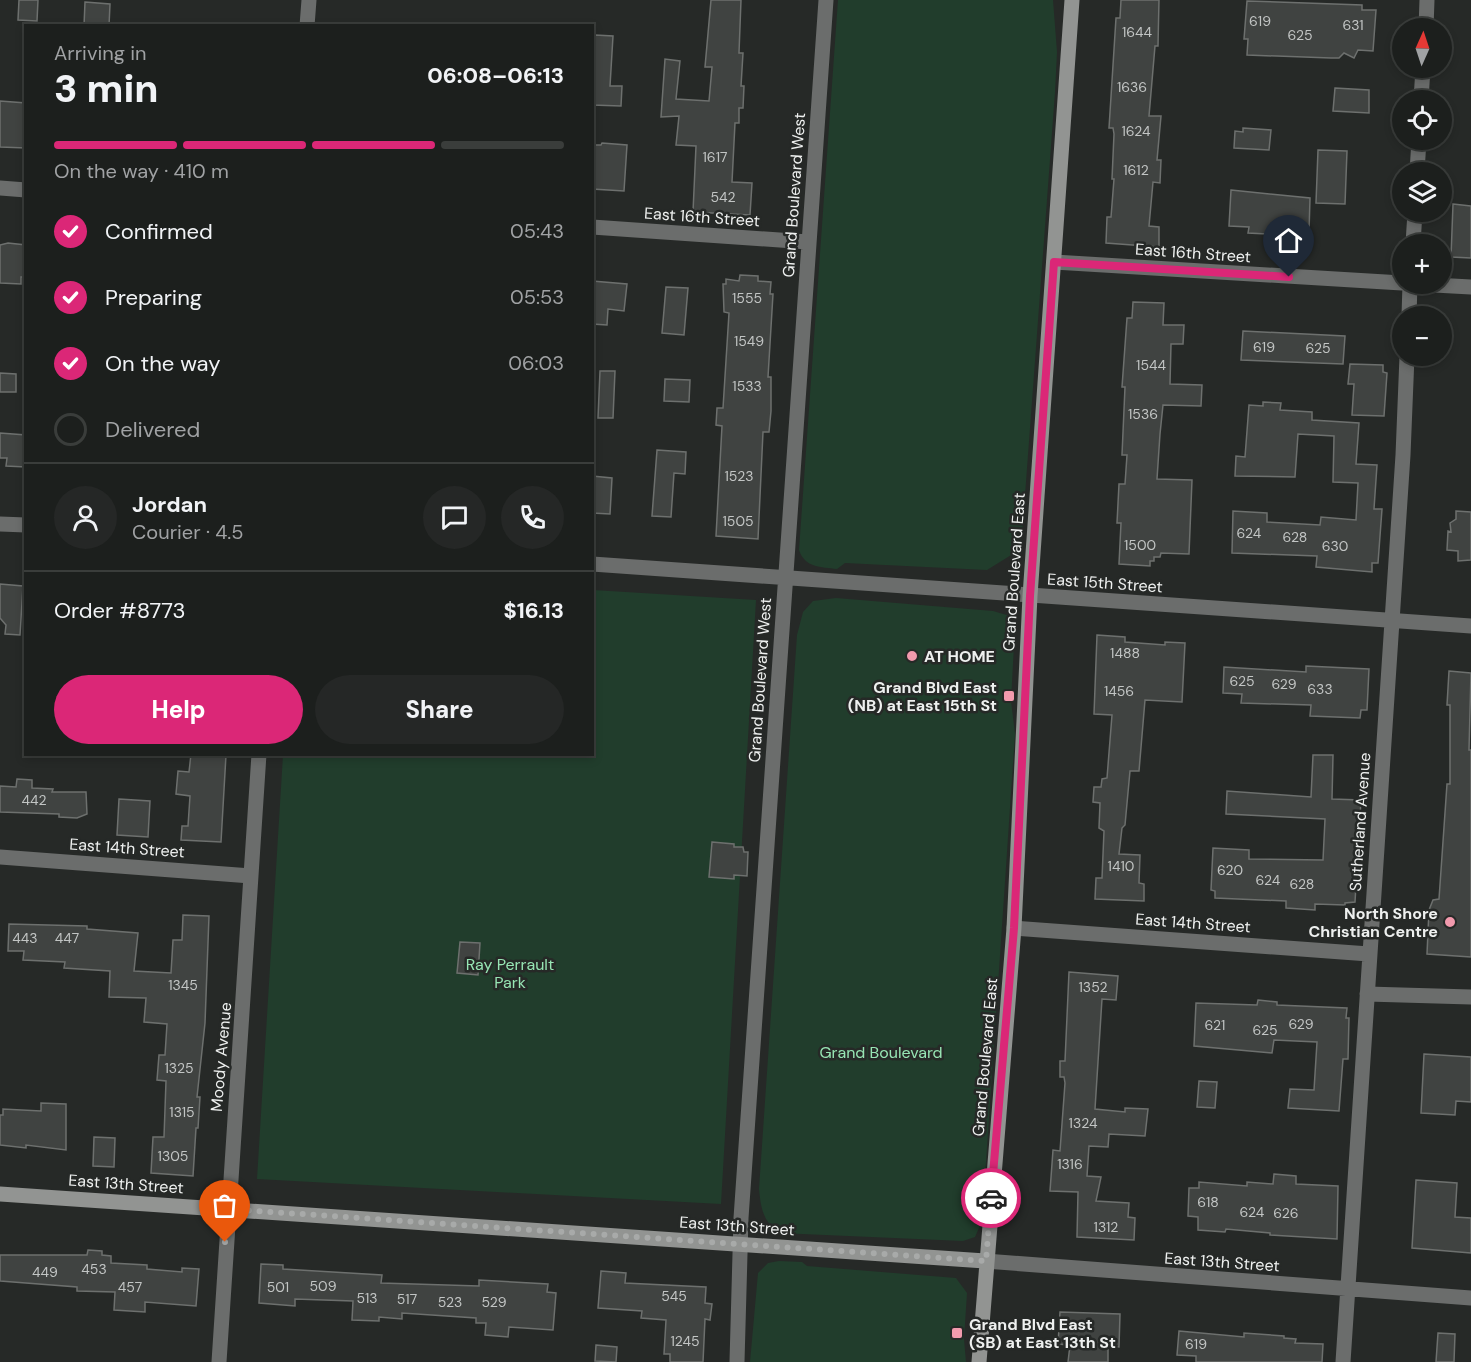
<!DOCTYPE html>
<html lang="en">
<head>
<meta charset="utf-8">
<style>
  body { margin:0; font-family:"DM Sans",sans-serif; background:#252726; color:#f1f3f6; height:100vh; display:flex; flex-direction:column; font-size:22px; white-space:nowrap }
  * { box-sizing:border-box; margin:0 }
  p { font-size:20px; color:#a0a2a4 }
  .icon { flex:none; width:33px; height:33px; fill:none; stroke:currentColor; stroke-width:2; stroke-linecap:round; stroke-linejoin:round }
  .map { position:relative; flex:1; overflow:hidden }
  .drawer { position:absolute; left:24px; top:24px; width:570px; height:732px; display:flex; flex-direction:column; background:#1c1f1d; border-radius:0px; box-shadow:0 3px 9px #0003,0 0 0 2px #3a3d3b }
  .drawer>* { flex:none }
  .needle { width:39px; rotate:3deg }
  .tools { position:absolute; left:1392px; top:18px; display:grid; gap:12px }
  .tools a { display:grid; place-items:center; width:60px; height:60px; border-radius:50%; background:#1c1f1d; box-shadow:0 3px 9px #0003,0 0 0 2px #3a3d3b; font-size:30px }
  .pin { position:absolute; display:grid; place-items:center; width:51px; height:51px; color:#fff; margin:-62px -26px; border-radius:50% 50% 50% 0; rotate:-45deg; box-shadow:0 0 6px #0007 }
  .pin .icon { rotate:45deg }
  .courier { position:absolute; display:grid; place-items:center; width:60px; height:60px; margin:-30px; border:4px solid #db2777; border-radius:50%; background:#fff; color:#222; box-shadow:0 2px 8px #0007 }
  .head em { font-style:normal; font-weight:800 }
  .head div { display:flex; flex-direction:column-reverse }
  .head { display:flex; align-items:center; justify-content:space-between; height:102px; padding:0 30px }
  h1 { font-size:39px; font-weight:800; line-height:45px }
  .bar { display:grid; grid-template-columns:repeat(4,1fr); gap:9px 6px; align-content:center; height:72px; padding:0 30px }
  .bar i { height:8px; border-radius:4px; background:#3a3d3b }
  .bar .active { background:#db2777 }
  .bar p { grid-column:span 4 }
  .line { display:flex; align-items:center; gap:15px; padding:0 30px; border-top:2px solid #3a3d3b }
  .line div { flex:1 }
  .round { display:grid; place-items:center; flex:none; width:63px; height:63px; border-radius:32px; background:#252726 }
  ol { padding:0 30px; list-style:none }
  li { display:flex; align-items:center; gap:18px; height:66px }
  li p { margin-inline-start:auto }
  li .icon { padding:6px; border-radius:50%; background:#db2777; color:#fff; stroke-width:4 }
  li:last-child { color:#a0a2a4 }
  li i { width:33px; height:33px; border:3px solid #3a3d3b; border-radius:50% }
  .primary-button { display:flex; gap:12px; margin-top:auto; padding:12px 30px }
  .primary-button a { flex:1; height:69px; border-radius:36px; background:#db2777; color:#fff; font-size:24px; font-weight:800; line-height:69px; text-align:center }
  .primary-button a+a { background:#252726; color:#f1f3f6 }
  .map>svg:first-child { display:block }
</style>
</head>
<body>
<div class="map">
<svg width="1471" height="1362" viewBox="0 0 1471 1362">
  <rect width="100%" height="100%" fill="#262927"/>
  <path fill="#213d2c" d="M838 0H1053L1057 52 1055 92 1021 549 987 570 845 563 837 569C821 567 805 568 799 550Z
    M593 590 756 600 721 1204 257 1179 283 755 592 754Z
    M836 598 993 611 1010 616 1015 626 1011 701 1015 734 982 1221 975 1237 963 1241 779 1233C763 1221 761 1209 759 1189L797 635 803 612 813 601Z
    M779 1261 802 1262 807 1266 956 1278 967 1293 964 1339 966 1362H750L758 1273 768 1263Z"/>
  <path fill="#404341" stroke="#6d706e" stroke-width="1.5" d="M19 0H38L37 21 18 20Z
    M711 0H741L739 53H743L741 86H744L743 108H739V123H735L732 182 752 183 750 215 693 212 696 146 676 145 679 116 661 117 665 59 680 61 676 99 709 101 712 67H705Z
    M1121 0H1159L1158 46H1155L1149 116H1161L1157 160H1161L1160 183 1153 182 1149 226 1159 227V247L1106 243 1107 217H1111L1114 179H1112L1114 134 1113 128H1109L1116 18H1120Z
    M1247 1 1362 5V10H1376L1373 51 1358 50 1354 58 1344 53 1339 58H1331L1247 55 1248 39H1244Z
    M85 2 110 4 109 26H84Z
    M595 35 613 36 610 86H622L621 106 592 105Z
    M1335 88 1369 90V113L1333 111Z
    M0 101 26 103V148L0 147Z
    M1243 128 1271 130 1269 150 1234 148 1235 131 1243 132Z
    M602 143 627 145 624 191 592 189V145H601Z
    M1318 150 1347 151 1345 204 1316 203Z
    M1231 190 1310 198 1309 232 1289 231 1288 235 1248 233 1249 227 1229 226Z
    M1453 204 1471 206V258L1451 257Z
    M8 243 26 245V277H21V284L0 283V245Z
    M740 275 758 276V281L771 282 770 294H773L768 377H771V411L769 432H763L758 539 716 536 722 426 716 425 717 408H723L729 313 724 312 723 284H726V279L739 281Z
    M592 281 627 284 624 311 608 309 607 325 592 324Z
    M666 287 688 288 684 335 662 333Z
    M1133 302 1164 303 1163 325H1184L1183 344H1171L1170 384 1202 385 1201 406 1163 405 1160 434 1157 479 1192 480 1189 554 1161 553 1160 557H1154V561H1150V566L1119 564 1121 523H1117L1119 484H1125L1127 455H1122L1125 387H1122L1127 318H1132Z
    M1243 331 1345 336 1343 364 1241 360Z
    M1350 364 1383 365V372L1387 373 1384 416 1352 415 1354 384H1348Z
    M600 371H615L613 418H598Z
    M0 373 16 374V392H0Z
    M665 379 690 380 689 402 664 401Z
    M1263 402 1281 403 1280 410 1312 412V420L1359 423 1356 464 1377 465 1374 509H1382L1378 563H1372V572L1316 567 1317 556 1232 553 1233 511 1267 513V522L1320 525 1321 517 1356 520 1358 483 1333 482 1334 436 1298 434 1295 477 1235 476 1236 456 1245 457 1249 405 1263 406Z
    M0 433 26 435V467L6 466 7 458H0Z
    M657 450 686 452 685 474 674 473 671 517 652 516Z
    M592 476 612 478 610 514 592 513Z
    M1456 511 1471 512V560L1458 561V551L1447 550 1448 531 1451 532 1450 523 1456 519Z
    M0 584 23 586 20 635 5 634 6 625 0 618Z
    M1097 635 1125 637V642L1165 645V642L1185 643 1182 702 1145 700 1139 771H1130L1125 825 1122 828 1119 854 1140 855 1139 883 1144 884V901L1095 899 1096 878H1102L1104 831 1099 828 1100 803 1093 802 1094 787H1101L1102 779 1107 778 1112 715 1094 714Z
    M1306 666 1369 669 1367 710H1361L1360 718 1310 716 1311 705 1241 703 1242 694 1223 693 1224 667 1306 672Z
    M1449 671 1471 673 1469 750H1471V957L1427 954 1429 910 1433 900 1439 899 1447 784H1450V705H1447Z
    M191 754 226 755 221 842 181 840 182 826H188L190 796 176 794 178 771 189 772Z
    M1313 755H1333L1332 799 1361 800 1355 902 1345 903V905L1315 904V910L1286 908V901L1215 898V891L1211 890 1213 848 1249 850V859L1323 860 1325 819 1226 814 1227 791 1311 797Z
    M17 779 32 780V788L53 789 52 792H86L87 814 77 818 59 817V814L0 812V786L16 787Z
    M119 799 150 801 148 837 117 835Z
    M712 842 734 844V847H743L744 852H748L747 876 734 875V879L709 877Z
    M183 915 209 916 205 1023 197 1097H200L198 1128H196L193 1176 151 1173 153 1137H164L166 1081 157 1080 159 1055H165L167 1024 144 1022 146 998 109 997 110 971 64 968 65 962 23 960 24 951H8L9 924 87 926V929L138 933 134 971 171 973 173 940H182Z
    M460 942 480 943 478 975 457 973Z
    M1069 972 1118 976 1116 1000 1102 999 1095 1109 1125 1112V1108L1148 1109 1145 1136 1109 1134 1108 1147 1089 1146 1087 1176 1101 1177 1096 1201 1129 1203 1128 1217 1135 1218 1134 1240 1077 1237 1078 1192 1050 1191 1053 1150 1060 1151 1065 1083 1064 1077H1060V1061H1065Z
    M1258 1000 1277 1002V1005L1347 1008 1346 1018H1349L1348 1059H1343L1339 1111 1288 1108 1290 1089 1314 1090 1317 1042 1274 1040 1272 1053 1194 1046 1196 1003 1257 1005Z
    M1424 1054 1471 1057V1102L1456 1101 1455 1115 1421 1113Z
    M1199 1081 1217 1082 1215 1108 1197 1107Z
    M41 1103 66 1104V1150L26 1145V1148L0 1145V1115H3V1109L41 1111Z
    M94 1137 115 1138 114 1167 93 1166Z
    M1274 1174 1296 1176V1184L1338 1186 1337 1239 1270 1235V1233L1226 1229 1225 1232 1198 1230V1217L1188 1216 1189 1188H1199V1182L1247 1186V1182L1273 1184Z
    M1416 1180 1457 1183 1455 1217 1471 1218V1253L1412 1248Z
    M88 1250 102 1251V1255L111 1256V1263L147 1265V1269L182 1272V1268L199 1269 196 1306 145 1302V1312L114 1310 115 1292 77 1291V1287L0 1281V1255H87Z
    M261 1264 283 1265V1269L382 1275 381 1283 479 1286V1280L548 1284 547 1292 556 1293 553 1330 509 1327 508 1337 485 1335 486 1323H476V1318L402 1313V1319L379 1317V1321L352 1320 353 1301 295 1299V1306L259 1303Z
    M601 1271 626 1273 625 1283 706 1287 705 1303 712 1304 710 1320 705 1319 703 1362H670V1354H664L666 1320 641 1318 642 1311 598 1308Z
    M1060 1312 1120 1314 1119 1347 1108 1346V1362H1068L1070 1345 1058 1344Z
    M1179 1331 1244 1337V1333L1284 1336V1338L1296 1339 1295 1343 1323 1344 1322 1362H1196V1356L1177 1355Z
    M1438 1333 1455 1334 1454 1362H1436Z
    M596 1345 617 1347 616 1362 595 1361Z"/>
  <g fill="none" stroke-linecap="round" stroke-linejoin="round">
    <path stroke="#6b6d6c" stroke-width="15" d="M307 26 309 0
      M1426 28 1427 0
      M1421 100 1423 68
      M1417 172 1419 140
      M0 188 26 190
      M592 227 808 242
      M1413 244 1415 212
      M1054 262 1402 283
      M1416 284 1471 287
      M1409 316 1410 284
      M0 524 26 525
      M592 564 1471 626
      M0 857 251 876
      M1014 928 1369 954
      M1367 994 1471 997
      M985 1261 1471 1298
      M219 1362 259 754
      M737 1362 741 1218 826 0
      M1343 1362 1403 455 1407 356"/>
    <path stroke="#929492" stroke-width="15" d="M0 1194 985 1261
      M979 1362 1014 928 1030 596 1072 0"/>
  </g>
  <g fill="none" stroke-linecap="round" stroke-linejoin="round">
    <path stroke="#a8aaa9" stroke-width="6" stroke-dasharray="0 10.8" d="M225 1242 228 1209 986 1261 991 1198"/>
    <path stroke="#db2777" stroke-width="8" d="M991 1198 1014 928 1030 596 1054 262 1289 277"/>
  </g>
  <g fill="#f29aad" stroke="#262927" stroke-width="2">
    <circle cx="912" cy="656" r="6"/>
    <rect x="1003" y="690" width="12" height="12" rx="3"/>
    <circle cx="1450" cy="922" r="6"/>
    <rect x="951" y="1327" width="12" height="12" rx="3"/>
  </g>
  <g text-anchor="middle" dominant-baseline="central" stroke-width="5" stroke-linejoin="round" paint-order="stroke">
    <g font-size="14" fill="#c2c5c4">
      <text x="1260" y="21">619</text>
      <text x="1353" y="25">631</text>
      <text x="1137" y="32">1644</text>
      <text x="1300" y="35">625</text>
      <text x="1132" y="87">1636</text>
      <text x="1136" y="131">1624</text>
      <text x="715" y="157">1617</text>
      <text x="1136" y="170">1612</text>
      <text x="723" y="197">542</text>
      <text x="747" y="298">1555</text>
      <text x="749" y="341">1549</text>
      <text x="1264" y="347">619</text>
      <text x="1318" y="348">625</text>
      <text x="1151" y="365">1544</text>
      <text x="747" y="386">1533</text>
      <text x="1143" y="414">1536</text>
      <text x="739" y="476">1523</text>
      <text x="738" y="521">1505</text>
      <text x="1249" y="533">624</text>
      <text x="1295" y="537">628</text>
      <text x="1140" y="545">1500</text>
      <text x="1335" y="546">630</text>
      <text x="1125" y="653">1488</text>
      <text x="1242" y="681">625</text>
      <text x="1284" y="684">629</text>
      <text x="1320" y="689">633</text>
      <text x="1119" y="691">1456</text>
      <text x="34" y="800">442</text>
      <text x="1121" y="866">1410</text>
      <text x="1230" y="870">620</text>
      <text x="1268" y="880">624</text>
      <text x="1302" y="884">628</text>
      <text x="25" y="938">443</text>
      <text x="67" y="938">447</text>
      <text x="183" y="985">1345</text>
      <text x="1093" y="987">1352</text>
      <text x="1301" y="1024">629</text>
      <text x="1215" y="1025">621</text>
      <text x="1265" y="1030">625</text>
      <text x="179" y="1068">1325</text>
      <text x="182" y="1112">1315</text>
      <text x="1083" y="1123">1324</text>
      <text x="173" y="1156">1305</text>
      <text x="1070" y="1164">1316</text>
      <text x="1208" y="1202">618</text>
      <text x="1252" y="1212">624</text>
      <text x="1286" y="1213">626</text>
      <text x="1106" y="1227">1312</text>
      <text x="94" y="1269">453</text>
      <text x="45" y="1272">449</text>
      <text x="323" y="1286">509</text>
      <text x="130" y="1287">457</text>
      <text x="278" y="1287">501</text>
      <text x="674" y="1296">545</text>
      <text x="367" y="1298">513</text>
      <text x="407" y="1299">517</text>
      <text x="450" y="1302">523</text>
      <text x="494" y="1302">529</text>
      <text x="685" y="1341">1245</text>
      <text x="1196" y="1344">619</text>
    </g>
    <g font-size="16" fill="#eef0ef" stroke="#262927">
      <text transform="translate(794 195) rotate(-86)">Grand Boulevard West</text>
      <text transform="translate(702 217) rotate(4)">East 16th Street</text>
      <text transform="translate(1193 253) rotate(4)">East 16th Street</text>
      <text transform="translate(1014 572) rotate(-86)">Grand Boulevard East</text>
      <text transform="translate(1105 583) rotate(4)">East 15th Street</text>
      <text transform="translate(760 680) rotate(-86)">Grand Boulevard West</text>
      <text transform="translate(1360 822) rotate(-86)">Sutherland Avenue</text>
      <text transform="translate(127 848) rotate(4)">East 14th Street</text>
      <text transform="translate(1193 923) rotate(4)">East 14th Street</text>
      <text transform="translate(221 1057) rotate(-85)">Moody Avenue</text>
      <text transform="translate(985 1057) rotate(-85)">Grand Boulevard East</text>
      <text transform="translate(126 1184) rotate(4)">East 13th Street</text>
      <text transform="translate(737 1226) rotate(4)">East 13th Street</text>
      <text transform="translate(1222 1262) rotate(4)">East 13th Street</text>
    </g>
    <g font-size="16" font-weight="bold" fill="#eef0ef" stroke="#262927" text-anchor="start">
      <text x="924" y="656">AT HOME</text>
      <text x="997" y="687" text-anchor="end">Grand Blvd East<tspan x="997" dy="18">(NB) at East 15th St</tspan></text>
      <text x="1438" y="913" text-anchor="end">North Shore<tspan x="1438" dy="18">Christian Centre</tspan></text>
      <text x="969" y="1324">Grand Blvd East<tspan x="969" dy="18">(SB) at East 13th St</tspan></text>
    </g>
    <g font-size="16" fill="#97e5b4" stroke="#262927">
      <text x="510" y="964">Ray Perrault<tspan x="510" dy="18">Park</tspan></text>
      <text x="881" y="1052">Grand Boulevard</text>
    </g>
  </g>
</svg>
<div class="tools">
<a><svg class="needle" viewBox="-14 -14 28 28"><path d="M0-13l5 13h-10z" fill="#e53935"/><path d="M0 13l5-13h-10z" fill="#a0a2a4"/></svg></a>
<a><svg class="icon" aria-label="locate" viewBox="0 0 24 24"><circle cx="12" cy="12" r="6"/><path d="M12 2v4M12 18v4M2 12h4M18 12h4"/></svg></a>
<a><svg class="icon" aria-label="layers" viewBox="0 0 24 24"><path d="M12 4l9 5-9 5-9-5zM3 14l9 5 9-5"/></svg></a>
<a>+</a>
<a>−</a>
</div>
<div class="pin" style="left:225px;top:1242px;background:#ea580c"><svg class="icon" aria-label="bag" viewBox="0 0 24 24"><path d="M5 8h14l-1 12H6zM9 8a3 3 0 0 1 6 0"/></svg></div>
<div class="pin" style="left:1289px;top:277px;background:#1f2937"><svg class="icon" aria-label="home" viewBox="0 0 24 24"><path d="M3 11l9-7 9 7M6 9v11h12V9"/></svg></div>
<div class="courier" style="left:991px;top:1198px"><svg class="icon" aria-label="car" viewBox="0 0 24 24"><path d="M5 17H2v-5l4-1 3-4h7l3 4 3 1v5h-3M9 17h6M6 11h13"/><circle cx="7" cy="17" r="2"/><circle cx="17" cy="17" r="2"/></svg></div>
<section class="drawer">
<div class="head"><div><h1>3 min</h1><p>Arriving in</p></div><em>06:08–06:13</em></div>
<div class="bar"><i class="active"></i><i class="active"></i><i class="active"></i><i></i><p>On the way · 410 m</p></div>
<ol>
<li><svg class="icon" aria-label="check" viewBox="0 0 24 24"><path d="M5 12l5 5 9-10"/></svg>Confirmed<p>05:43</p></li>
<li><svg class="icon" aria-label="check" viewBox="0 0 24 24"><path d="M5 12l5 5 9-10"/></svg>Preparing<p>05:53</p></li>
<li><svg class="icon" aria-label="check" viewBox="0 0 24 24"><path d="M5 12l5 5 9-10"/></svg>On the way<p>06:03</p></li>
<li><i></i>Delivered</li>
</ol>
<div class="line" style="height:108px"><a class="round"><svg class="icon" aria-label="person" viewBox="0 0 24 24"><circle cx="12" cy="8" r="4"/><path d="M4 21q1-7 8-7t8 7"/></svg></a><div><b>Jordan</b><p>Courier · 4.5</p></div><a class="round"><svg class="icon" aria-label="chat" viewBox="0 0 24 24"><path d="M4 5h16v11H9l-5 4z"/></svg></a><a class="round"><svg class="icon" aria-label="phone" viewBox="0 0 24 24"><path d="M5 4h4l2 5-3 2q2 4 5 5l2-3 5 2v4C11 20 4 13 5 4z"/></svg></a></div>
<div class="line" style="height:78px"><div>Order #8773</div><b>$16.13</b></div>
<div class="primary-button"><a>Help</a><a>Share</a></div>
</section>
</div>
</body>
</html>
